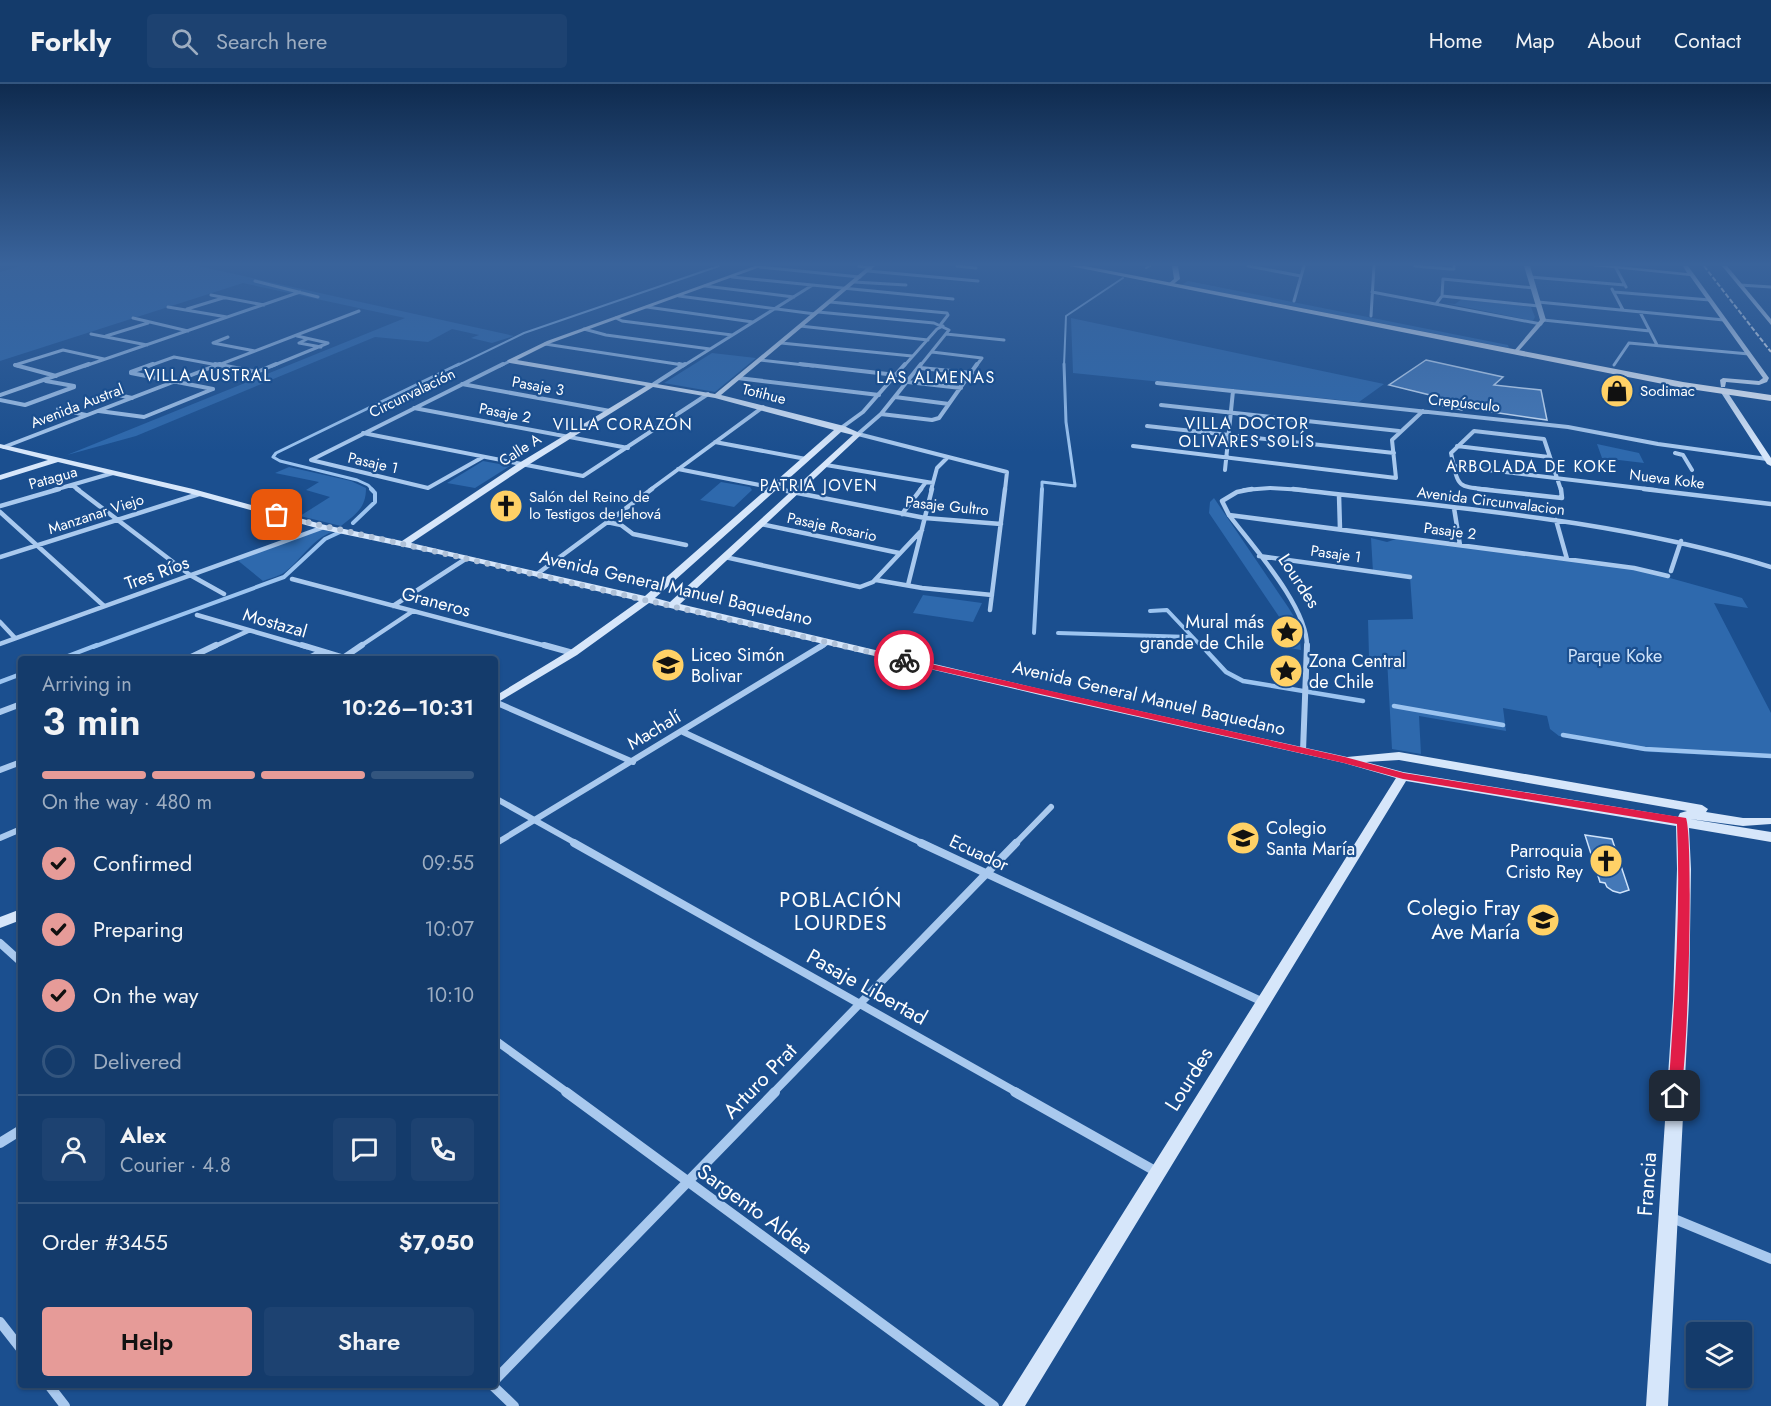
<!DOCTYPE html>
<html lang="en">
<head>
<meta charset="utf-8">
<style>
  body { margin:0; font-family:Jost,sans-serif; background:#1d4271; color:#f1f3f6; height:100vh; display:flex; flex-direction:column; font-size:22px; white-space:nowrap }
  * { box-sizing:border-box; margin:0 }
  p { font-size:20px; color:#9dadc1 }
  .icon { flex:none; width:33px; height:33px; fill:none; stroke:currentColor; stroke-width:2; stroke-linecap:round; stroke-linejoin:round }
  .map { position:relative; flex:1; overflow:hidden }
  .drawer { position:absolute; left:18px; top:572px; width:480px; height:732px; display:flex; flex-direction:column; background:#143b6b; border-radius:6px; box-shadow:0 2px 4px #0004,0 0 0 2px #33557e }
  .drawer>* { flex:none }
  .tools { position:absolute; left:1686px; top:1238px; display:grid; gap:12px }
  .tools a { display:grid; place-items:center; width:66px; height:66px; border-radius:6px; background:#143b6b; box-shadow:0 2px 4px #0004,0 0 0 2px #33557e; font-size:30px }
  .pin { position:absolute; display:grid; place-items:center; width:51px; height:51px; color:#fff; margin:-26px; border-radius:12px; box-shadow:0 3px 9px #0006 }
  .courier { position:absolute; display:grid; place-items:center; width:60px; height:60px; margin:-30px; border:4px solid #e11d48; border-radius:50%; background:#fff; color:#222; box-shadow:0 2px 8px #0007 }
  .summary em { font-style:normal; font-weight:600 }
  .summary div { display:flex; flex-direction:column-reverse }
  .summary { display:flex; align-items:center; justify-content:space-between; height:102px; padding:0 24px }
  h1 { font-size:39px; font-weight:600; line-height:45px }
  .bar { display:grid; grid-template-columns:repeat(4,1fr); gap:9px 6px; align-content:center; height:72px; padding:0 24px }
  .bar i { height:8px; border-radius:4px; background:#33557e }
  .bar .active { background:#e69b98 }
  .bar p { grid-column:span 4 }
  .line { display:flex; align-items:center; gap:15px; padding:0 24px; border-top:2px solid #33557e }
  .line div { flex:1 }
  .round { display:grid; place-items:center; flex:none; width:63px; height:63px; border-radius:6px; background:#1d4271 }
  ol { padding:0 24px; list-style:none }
  li { display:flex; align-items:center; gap:18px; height:66px }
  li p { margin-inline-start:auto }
  li .icon { padding:6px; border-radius:50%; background:#e69b98; color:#111; stroke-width:4 }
  li:last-child { color:#9dadc1 }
  li i { width:33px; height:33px; border:3px solid #33557e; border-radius:50% }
  .primary-button { display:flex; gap:12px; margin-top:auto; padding:12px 24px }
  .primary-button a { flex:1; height:69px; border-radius:6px; background:#e69b98; color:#111; font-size:24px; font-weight:600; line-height:69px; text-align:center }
  .primary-button a+a { background:#1d4271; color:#f1f3f6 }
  header { display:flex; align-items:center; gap:36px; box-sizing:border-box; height:84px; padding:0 30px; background:#143b6b; border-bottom:2px solid #33557e }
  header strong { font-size:28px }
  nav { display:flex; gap:33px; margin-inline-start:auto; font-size:21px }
  .search { width:420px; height:54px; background:#1d4271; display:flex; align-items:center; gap:15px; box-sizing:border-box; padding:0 21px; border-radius:6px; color:#9dadc1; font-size:22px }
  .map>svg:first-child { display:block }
</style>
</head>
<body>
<header>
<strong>Forkly</strong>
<div class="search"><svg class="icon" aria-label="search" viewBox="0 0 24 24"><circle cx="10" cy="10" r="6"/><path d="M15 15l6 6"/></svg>Search here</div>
<nav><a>Home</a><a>Map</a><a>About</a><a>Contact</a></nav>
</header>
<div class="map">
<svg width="1771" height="1322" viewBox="0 0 1771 1322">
  <rect width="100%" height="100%" fill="#1b4f8f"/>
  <path fill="#2e69ad" d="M21 182H198L514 252 492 259 471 254 479 251 452 245 428 258 375 253 136 352 67 371 405 234 243 199 0 277V188Z
    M1188 197 1508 261 1509 264 1181 201Z
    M1462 215 1531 223 1535 233 1533 237 1445 219 1455 220Z
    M1071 234 1384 300 1359 318 1073 289Z
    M712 269 756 274 715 308 664 299Z
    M1597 360 1639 369 1644 379 1602 374Z
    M483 377 510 382 475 404 447 399Z
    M289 383 351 397 366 404C366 424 356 430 341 442L300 432 330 413 306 406 319 398 275 389Z
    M721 398 750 403 752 406 734 423 700 416Z
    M1214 414 1288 523 1298 539 1301 566 1284 563 1286 559 1283 551H1287L1286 543 1209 429 1210 418Z
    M320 445 332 448C311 456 302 475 285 488 278 493 270 494 263 497L236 475Z
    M1402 453 1634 484 1742 514 1748 524 1714 519 1771 629V674L1650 668 1559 652 1550 645 1547 632 1503 624 1506 647 1419 632 1421 670 1392 665 1387 575 1369 572 1368 536 1413 535 1410 493 1373 488 1371 454 1387 458Z
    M923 511 982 519 973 538 913 529Z"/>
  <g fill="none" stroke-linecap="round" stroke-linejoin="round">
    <path stroke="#9cc4f0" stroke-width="2" d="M1146 184 1150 182
      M456 282 524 249 719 182
      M1064 282 1066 232 1123 194"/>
    <path stroke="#9cc4f0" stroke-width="3" d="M1064 280 1066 338 1075 401
      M373 406 368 401 357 396 280 377 273 373 276 369 459 280
      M1042 406V398L1075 402"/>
    <path stroke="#9cc4f0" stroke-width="4" d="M353 439 375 418V409L371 405
      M1150 527 1167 526 1202 563
      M1034 549 1042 405
      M1058 549 1190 553
      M93 563 284 493 325 455 340 448"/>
    <path stroke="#9cc4f0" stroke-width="4.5" d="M1201 561 1226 588 1243 597 1363 617
      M63 574 97 561
      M0 598 21 590
      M1394 622 1503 641
      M1563 651 1645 665 1771 672"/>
  </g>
  <path fill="#4478b7" stroke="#cfe3fa" stroke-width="1.5" d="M1426 276 1503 293 1494 301 1541 306 1547 336 1465 324 1462 326 1439 321 1446 315 1389 301Z
    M1585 751 1612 755 1629 806 1620 809 1613 807 1607 803 1605 799 1600 798Z"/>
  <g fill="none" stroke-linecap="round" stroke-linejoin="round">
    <path stroke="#a9c9ee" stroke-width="3" d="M859 182 871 184
      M957 182 976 184
      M1248 182 1301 192
      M1415 182 1450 185H1454V182
      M760 183 860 193
      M1616 184 1626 203
      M868 187 978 197
      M732 193 953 215
      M1530 193 1625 201
      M255 197 318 213
      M854 198 906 201
      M1740 201 1771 203
      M705 202 794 213
      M1612 205 1623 226
      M1372 208 1541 240
      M1614 208 1710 216
      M211 211 264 221
      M679 212 815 230
      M1442 212 1539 222
      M1294 217 1304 182
      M830 218 947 229 948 231 941 240
      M1538 218 1724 236
      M1436 220 1442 212 1443 195 1534 204
      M168 223 227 233
      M647 223 753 238
      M187 225 223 214
      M818 228 934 239 949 246 920 282
      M1640 228 1657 261
      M1371 232 1374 182
      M133 234 188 247
      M616 234 622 237 732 251
      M1543 236 1650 247
      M800 242 928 256
      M584 245 606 251 710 265
      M91 250 147 261
      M946 250 1004 256
      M106 252 148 239
      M228 253 213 259 255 267
      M307 255 299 259 321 263
      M781 259 912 272
      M1629 259 1749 270
      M545 260 683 281
      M932 268 982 274 976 282
      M760 276 813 282
      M15 281 63 266 104 275
      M15 281 18 282
      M1614 281 1629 259
      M85 282 300 208
      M149 282 174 273 223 282
      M216 282 359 227
      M272 282 328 259 297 252
      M500 282 510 277
      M683 282 811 202
      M904 282 937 245 943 242"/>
    <path stroke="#a9c9ee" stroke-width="4" d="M215 280 257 288 276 280
      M679 280 683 281
      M800 280 896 291
      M15 281 56 292
      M920 284 972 289
      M131 288 153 280
      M131 289 213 305
      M738 294 879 311
      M46 297 74 302
      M908 298 961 304
      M1157 299 1568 343 1658 360 1767 375
      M462 300 610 327
      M654 300 685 280
      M105 308 132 314
      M0 311 89 280
      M895 313 949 320
      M0 316 25 321 74 303
      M1161 321 1399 347
      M414 324 628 364
      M58 325 86 331
      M99 327 144 333 213 305
      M881 330 932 336 939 334 977 280
      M1147 342 1394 369
      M841 344 863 328 905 280
      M363 349 583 392 708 310
      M858 350 881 330 921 280
      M858 350 1007 388 1005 406
      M715 358 806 375
      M1133 362 1396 394 1392 356 1423 327
      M1457 362 1549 373
      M4 363 220 280
      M1675 369 1683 371 1692 386
      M483 373 428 404 311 376 503 280
      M826 381 933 399
      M1454 382 1656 406
      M678 385 785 406
      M1225 386 1233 307
      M72 401 79 406
      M54 406 113 389
      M650 406 763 323
      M920 406 926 398
      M931 406 937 384 948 373
      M1244 406 1270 404 1305 406
      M1492 406C1455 402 1459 405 1451 369L1474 347 1544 355 1561 406"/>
    <path stroke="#a9c9ee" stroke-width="4.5" d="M77 405 190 491 224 510
      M777 405 925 434 1001 440
      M1252 405 1237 408 1222 417 1229 431C1253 463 1308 523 1307 563
      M1293 405C1453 424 1616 435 1771 483
      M1479 405 1562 414 1561 405
      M1644 405 1771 420
      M1339 411 1340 445
      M0 422 59 405
      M1454 424 1460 461
      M0 428 104 522
      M902 430 921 405
      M1229 431 1634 484 1668 492
      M1556 436 1567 475
      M607 438 621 441 633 450 686 461
      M761 440 899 469
      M1259 472 1410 493
      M0 473 199 410
      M725 473 860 503 873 498 922 446
      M1671 487 1681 457
      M537 490 652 405
      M292 495 550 563
      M876 496 922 504 992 511
      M908 501 932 405
      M393 522 467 474
      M990 526 1005 405
      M197 531 307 563
      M0 538 15 554
      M0 560 324 443
      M213 563 248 547
      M359 563 413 527
      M821 563 827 559"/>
    <path stroke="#a9c9ee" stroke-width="6" d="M302 561 345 574
      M544 561 573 569
      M189 574 216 561
      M309 574 321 568
      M343 574 362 561
      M495 618 633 678
      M0 628 21 620
      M683 648 924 760
      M1303 667 1307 561
      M0 686 21 678
      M495 714 577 760
      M0 754 21 745
      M495 760 823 561
      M1015 760 1051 723"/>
    <path stroke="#a9c9ee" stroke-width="8" d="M574 759 1018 1009
      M921 759 1263 918
      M0 859 21 878
      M495 956 568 1009
      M773 1009 1016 759"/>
    <path stroke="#a9c9ee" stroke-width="10" d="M566 1008 994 1322
      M1015 1008 1157 1088
      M0 1059 21 1046
      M1672 1134 1771 1175
      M0 1238 21 1265
      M495 1296 775 1008
      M48 1300 65 1322
      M491 1300 514 1322"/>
    <path fill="#d6e6fa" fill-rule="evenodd" d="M755 182H763L551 259 517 276 715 310 869 182H875L721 311 844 342 862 350 680 520 1040 605 1347 673 1399 668 1702 721 1708 725 1706 728 1743 734H1771V740L1743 742 1690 735 1771 748V758L1689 744 1691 785 1689 917 1668 1322H1646L1673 917 1677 785 1676 742 1406 697 1025 1322H1002L1396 694 1344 679 1040 611 649 519 577 571 495 620V612L569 567 639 517 457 474 324 446 188 409 58 378 0 396V391L48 376 0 364V360L193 405 325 441 402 457 519 379 646 302 510 279 507 277 508 276 547 257ZM653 303 715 314 834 346 645 512 411 459 525 383ZM841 348 853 351 670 518 655 514ZM1399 676 1687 727 1680 729 1678 733 1403 688 1366 678Z
      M1172 182H1178L1180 195 1171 202 1168 200 1174 195Z
      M1524 182H1530L1546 236 1516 270 1514 269V267L1540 236Z
      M1593 182H1617L1687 189 1683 182H1688L1769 294 1767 298 1759 301 1726 298 1725 303H1721L1720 296 1723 294 1759 297 1763 294 1690 192Z
      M1722 182H1727L1771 235V241Z
      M1722 306H1726L1771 374V382L1767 380 1720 307Z
      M21 825V836L0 844V833Z"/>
    <path fill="#f0f6ff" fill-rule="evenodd" d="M1070 182H1085L1683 298 1771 311V317L1683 304Z"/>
    <path stroke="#fff" stroke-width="2" stroke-dasharray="5 2" stroke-linecap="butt" d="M1704 182 1771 268"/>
  </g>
  <linearGradient id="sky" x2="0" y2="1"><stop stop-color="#0f2b4f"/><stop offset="0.49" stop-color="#39639b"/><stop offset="1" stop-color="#39639b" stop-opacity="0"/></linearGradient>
  <rect width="1771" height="368" fill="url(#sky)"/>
  <path fill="#e11d48" d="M904 574 1345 673 1404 689 1686 734C1694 755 1688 998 1679 1017H1670L1668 1012C1674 922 1681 830 1677 740L1403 695 1344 679 900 578 899 576Z"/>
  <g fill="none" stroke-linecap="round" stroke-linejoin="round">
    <path stroke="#afc1d8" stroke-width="6" stroke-dasharray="0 10.8" d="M277 431 904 576"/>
  </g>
  <defs>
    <g id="shop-disc" transform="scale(1.725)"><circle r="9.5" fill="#ffd166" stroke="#1b4f8f"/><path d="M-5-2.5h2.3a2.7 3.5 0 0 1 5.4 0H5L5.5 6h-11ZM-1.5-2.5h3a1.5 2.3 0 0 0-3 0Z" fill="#111"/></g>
    <g id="church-disc" transform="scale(1.725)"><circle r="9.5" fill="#ffd166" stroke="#1b4f8f"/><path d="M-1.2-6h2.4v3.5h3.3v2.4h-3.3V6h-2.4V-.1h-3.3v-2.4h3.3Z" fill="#111"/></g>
    <g id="sight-disc" transform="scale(1.725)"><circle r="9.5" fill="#ffd166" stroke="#1b4f8f"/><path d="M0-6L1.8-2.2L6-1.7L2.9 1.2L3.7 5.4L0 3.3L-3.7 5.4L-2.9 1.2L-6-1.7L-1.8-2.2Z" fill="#111"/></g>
    <g id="school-disc" transform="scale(1.725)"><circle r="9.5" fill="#ffd166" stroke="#1b4f8f"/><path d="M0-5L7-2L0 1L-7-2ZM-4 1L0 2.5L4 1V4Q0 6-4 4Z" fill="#111"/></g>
  </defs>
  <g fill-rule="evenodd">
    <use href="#shop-disc" x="1617" y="307"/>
    <use href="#church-disc" x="506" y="422"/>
    <use href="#sight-disc" x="1287" y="548"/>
    <use href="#school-disc" x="668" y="581"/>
    <use href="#sight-disc" x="1286" y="587"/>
    <use href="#school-disc" x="1243" y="754"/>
    <use href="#church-disc" x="1606" y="777"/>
    <use href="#school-disc" x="1543" y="836"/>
  </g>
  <g text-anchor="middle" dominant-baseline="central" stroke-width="4.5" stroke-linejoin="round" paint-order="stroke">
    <g font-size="15" fill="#fff" stroke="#1b4f8f">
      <text transform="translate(538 302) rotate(10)">Pasaje 3</text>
      <text transform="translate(412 309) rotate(-26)">Circunvalación</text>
      <text transform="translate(764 310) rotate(14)">Totihue</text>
      <text transform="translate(1464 319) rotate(6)">Crepúsculo</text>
      <text transform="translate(77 322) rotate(-21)">Avenida Austral</text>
      <text transform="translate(505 329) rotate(11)">Pasaje 2</text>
      <text transform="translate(520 366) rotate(-33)">Calle A</text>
      <text transform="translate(373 379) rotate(13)">Pasaje 1</text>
      <text transform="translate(53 394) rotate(-16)">Patagua</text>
      <text transform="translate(1667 395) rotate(7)">Nueva Koke</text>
      <text transform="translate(1491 417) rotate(7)">Avenida Circunvalacion</text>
      <text transform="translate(947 422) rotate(6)">Pasaje Gultro</text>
      <text transform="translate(96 430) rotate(-18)">Manzanar Viejo</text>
      <text transform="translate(832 443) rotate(12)">Pasaje Rosario</text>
      <text transform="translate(1450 447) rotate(7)">Pasaje 2</text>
      <text transform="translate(1336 470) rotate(8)">Pasaje 1</text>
    </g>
    <g font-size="15" fill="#fff" stroke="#1b4f8f" text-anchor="start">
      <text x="1640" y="307">Sodimac</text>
      <text x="529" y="413">Salón del Reino de<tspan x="529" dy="17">lo Testigos de Jehová</tspan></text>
    </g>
    <g font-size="16" letter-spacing="1.5" fill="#fff" stroke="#1b4f8f">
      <text x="208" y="291">VILLA AUSTRAL</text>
      <text x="936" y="293">LAS ALMENAS</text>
      <text x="1247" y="339">VILLA DOCTOR<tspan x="1247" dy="18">OLIVARES SOLÍS</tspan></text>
      <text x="623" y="340">VILLA CORAZÓN</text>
      <text x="1532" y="382">ARBOLADA DE KOKE</text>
      <text x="819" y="401">PATRIA JOVEN</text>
    </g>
    <g font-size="18" fill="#fff" stroke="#1b4f8f">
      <text transform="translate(157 489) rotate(-20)">Tres Ríos</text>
      <text transform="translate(1299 497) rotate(57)">Lourdes</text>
      <text transform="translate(676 504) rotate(13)">Avenida General Manuel Baquedano</text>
      <text transform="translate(436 518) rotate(15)">Graneros</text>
      <text transform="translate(275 539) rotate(16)">Mostazal</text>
      <text transform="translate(1149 614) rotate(13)">Avenida General Manuel Baquedano</text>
      <text transform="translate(654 646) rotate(-31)">Machalí</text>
      <text transform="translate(979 769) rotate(25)">Ecuador</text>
    </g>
    <g font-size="18" fill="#fff" stroke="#1b4f8f" text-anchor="start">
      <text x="1264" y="538" text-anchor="end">Mural más<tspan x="1264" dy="21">grande de Chile</tspan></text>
      <text x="691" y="571">Liceo Simón<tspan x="691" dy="21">Bolivar</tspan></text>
      <text x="1309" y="577">Zona Central<tspan x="1309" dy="21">de Chile</tspan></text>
      <text x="1266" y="744">Colegio<tspan x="1266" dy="21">Santa María</tspan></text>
      <text x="1583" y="767" text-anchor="end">Parroquia<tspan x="1583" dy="21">Cristo Rey</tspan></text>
    </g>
    <g font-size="18" fill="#cfe3fa" stroke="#1b4f8f">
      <text x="1615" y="572">Parque Koke</text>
    </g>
    <g font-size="20" letter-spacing="1.5" fill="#fff" stroke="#1b4f8f">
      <text x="841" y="816">POBLACIÓN<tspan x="841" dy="23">LOURDES</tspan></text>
    </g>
    <g font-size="21" fill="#fff" stroke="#1b4f8f" text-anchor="end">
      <text x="1520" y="824">Colegio Fray<tspan x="1520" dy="24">Ave María</tspan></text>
    </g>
    <g font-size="21" fill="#fff" stroke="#1b4f8f">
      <text transform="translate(867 903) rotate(29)">Pasaje Libertad</text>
      <text transform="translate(1189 995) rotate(-58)">Lourdes</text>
      <text transform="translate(760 997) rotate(-46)">Arturo Prat</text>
      <text transform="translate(1647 1100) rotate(-86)">Francia</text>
      <text transform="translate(755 1125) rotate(36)">Sargento Aldea</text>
    </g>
  </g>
</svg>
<div class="tools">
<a><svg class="icon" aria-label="layers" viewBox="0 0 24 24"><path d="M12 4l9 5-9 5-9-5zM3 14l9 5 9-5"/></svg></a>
</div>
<div class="pin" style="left:277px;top:431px;background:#ea580c"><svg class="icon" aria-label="bag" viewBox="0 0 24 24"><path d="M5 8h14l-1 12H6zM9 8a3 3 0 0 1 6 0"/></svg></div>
<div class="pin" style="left:1675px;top:1012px;background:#1f2937"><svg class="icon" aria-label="home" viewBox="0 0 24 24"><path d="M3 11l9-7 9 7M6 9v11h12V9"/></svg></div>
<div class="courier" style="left:904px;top:576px"><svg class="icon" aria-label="bike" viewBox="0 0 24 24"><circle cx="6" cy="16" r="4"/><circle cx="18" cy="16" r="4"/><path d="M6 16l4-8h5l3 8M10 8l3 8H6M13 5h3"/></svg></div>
<section class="drawer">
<div class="summary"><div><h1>3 min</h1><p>Arriving in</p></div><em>10:26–10:31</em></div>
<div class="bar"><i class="active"></i><i class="active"></i><i class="active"></i><i></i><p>On the way · 480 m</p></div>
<ol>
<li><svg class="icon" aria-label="check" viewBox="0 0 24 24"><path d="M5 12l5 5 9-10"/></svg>Confirmed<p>09:55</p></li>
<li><svg class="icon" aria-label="check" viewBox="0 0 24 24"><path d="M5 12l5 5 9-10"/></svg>Preparing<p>10:07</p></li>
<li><svg class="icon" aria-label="check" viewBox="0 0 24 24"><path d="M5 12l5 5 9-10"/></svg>On the way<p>10:10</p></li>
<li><i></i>Delivered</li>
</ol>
<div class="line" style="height:108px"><a class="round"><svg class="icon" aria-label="person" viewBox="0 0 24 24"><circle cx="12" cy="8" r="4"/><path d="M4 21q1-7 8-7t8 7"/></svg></a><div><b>Alex</b><p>Courier · 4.8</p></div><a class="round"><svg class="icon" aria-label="chat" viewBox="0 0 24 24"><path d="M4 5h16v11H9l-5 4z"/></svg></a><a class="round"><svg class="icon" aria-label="phone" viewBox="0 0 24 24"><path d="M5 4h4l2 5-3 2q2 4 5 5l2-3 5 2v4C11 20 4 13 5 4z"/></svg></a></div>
<div class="line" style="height:78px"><div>Order #3455</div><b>$7,050</b></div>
<div class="primary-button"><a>Help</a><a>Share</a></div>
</section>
</div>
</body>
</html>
